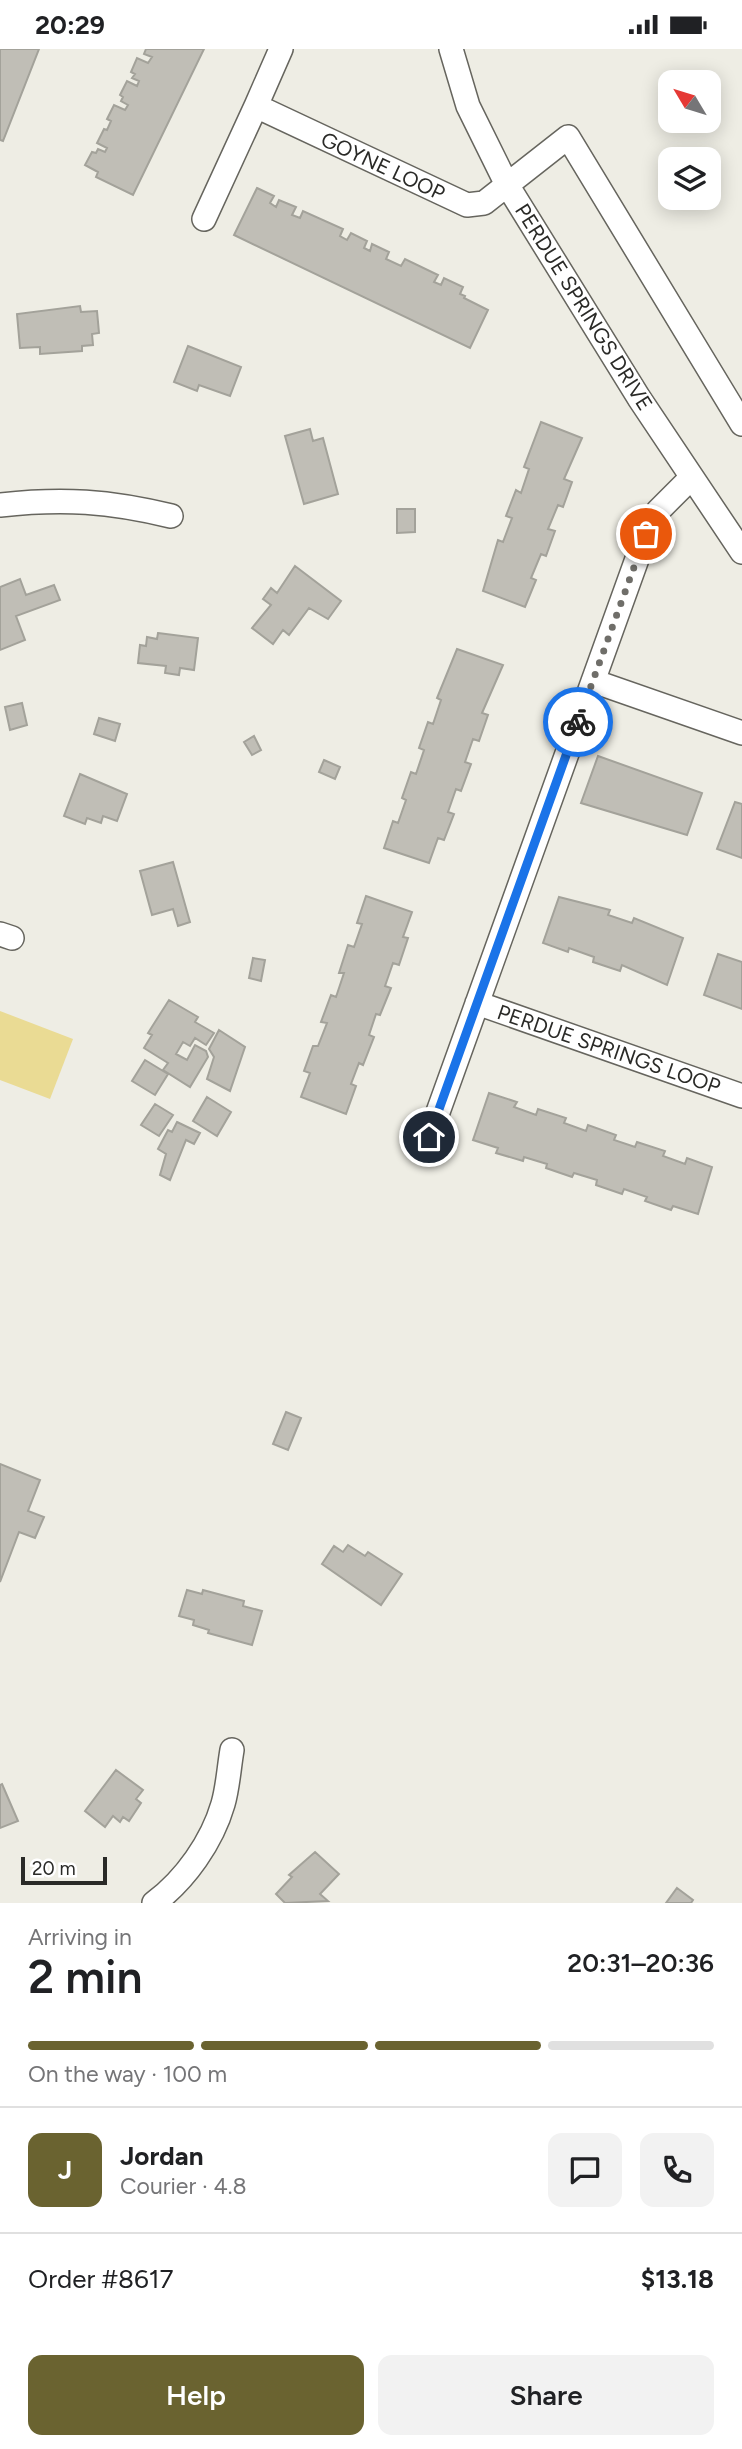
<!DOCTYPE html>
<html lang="en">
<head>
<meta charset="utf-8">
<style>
  body { margin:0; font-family:Figtree,sans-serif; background:#f2f2f2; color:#202124; height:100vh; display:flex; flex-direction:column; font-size:26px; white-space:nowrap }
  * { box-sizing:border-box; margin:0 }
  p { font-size:23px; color:#757577 }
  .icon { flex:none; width:38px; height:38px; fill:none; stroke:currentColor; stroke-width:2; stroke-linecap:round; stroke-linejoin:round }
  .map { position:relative; height:1854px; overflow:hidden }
  .details { display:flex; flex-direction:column; background:#fff; flex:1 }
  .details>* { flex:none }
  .needle { width:46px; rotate:308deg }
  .controls { position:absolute; left:658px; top:21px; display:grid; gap:14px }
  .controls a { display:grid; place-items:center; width:63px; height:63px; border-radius:14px; background:#fff; box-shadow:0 4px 18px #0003; font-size:35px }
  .scale { position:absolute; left:21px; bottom:18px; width:86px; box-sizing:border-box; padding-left:7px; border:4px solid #2a2a27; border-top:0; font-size:19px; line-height:24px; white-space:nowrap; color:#2a2a27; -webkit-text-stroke:5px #fff; paint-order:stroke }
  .pin { position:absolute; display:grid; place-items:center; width:60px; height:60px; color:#fff; margin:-30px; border:4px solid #fff; border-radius:50%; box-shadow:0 2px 7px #0007 }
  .courier { position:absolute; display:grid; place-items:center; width:70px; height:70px; margin:-35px; border:5px solid #1a73e8; border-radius:50%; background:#fff; color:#222; box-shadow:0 2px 9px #0007 }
  .summary em { font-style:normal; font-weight:600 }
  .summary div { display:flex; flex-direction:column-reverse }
  .summary { display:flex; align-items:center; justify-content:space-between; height:119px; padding:0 28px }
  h1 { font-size:46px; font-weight:600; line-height:52px }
  .bar { display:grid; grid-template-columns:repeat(4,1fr); gap:10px 7px; align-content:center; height:84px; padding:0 28px }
  .bar i { height:9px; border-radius:5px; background:#e0e0e0 }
  .bar .active { background:#6a6330 }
  .bar p { grid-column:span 4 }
  .line { display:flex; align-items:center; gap:18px; padding:0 28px; border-top:2px solid #e0e0e0 }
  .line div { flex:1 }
  .round { display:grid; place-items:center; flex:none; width:74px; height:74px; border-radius:14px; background:#f2f2f2 }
  .primary-button { display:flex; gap:14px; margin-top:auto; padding:14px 28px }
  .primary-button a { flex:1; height:80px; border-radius:14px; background:#6a6330; color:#fff; font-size:28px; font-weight:600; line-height:80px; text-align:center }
  .primary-button a+a { background:#f2f2f2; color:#202124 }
  .status { display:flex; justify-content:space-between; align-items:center; height:49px; padding:0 35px; background:#fff; direction:ltr }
  .status svg { height:19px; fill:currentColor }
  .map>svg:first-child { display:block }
</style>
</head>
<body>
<div class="status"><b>20:29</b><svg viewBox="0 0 49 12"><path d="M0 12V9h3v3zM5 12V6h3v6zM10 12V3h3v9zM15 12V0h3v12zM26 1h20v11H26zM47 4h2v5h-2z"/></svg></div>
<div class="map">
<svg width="742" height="1854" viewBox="0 0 742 1854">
  <rect width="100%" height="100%" fill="#eeede4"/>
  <path fill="#eadb94" d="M0 962 73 990 50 1050 0 1031Z"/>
  <path fill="#c0beb6" stroke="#a3a29a" stroke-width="2" d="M0 0H39L3 92 0 91Z
    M146 0H204L133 146 96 128 98 123 85 116 92 103 96 104 98 100 105 103 107 99 97 94 104 80 107 81 111 72 107 70 114 56 125 61 128 56 121 52 123 48 120 46 127 32 137 37 139 32 132 29 135 25 131 23 137 9 148 14 152 8 144 5Z
    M257 139 274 147 270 154 276 158 279 151 296 158 292 166 300 169 303 162 343 180 340 187 347 191 351 184 367 192 364 199 370 202 372 195 389 203 386 210 401 217 405 210 438 226 434 233 441 236 444 229 463 238 460 245 465 247 464 249 488 261 470 299 234 186Z
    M80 257 81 263 97 262 99 284 92 285 93 296 82 297V302L40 305V298L20 299 17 265Z
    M188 297 241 318 230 347 199 336 197 342 174 333Z
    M541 373 582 389 564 430 572 433 563 458 558 456 548 480 555 482 546 507 541 505 531 529 536 531 525 558 483 542 498 491 503 493 512 469 506 467 516 441 521 444 529 420 524 418Z
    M310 380 313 392 323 389 338 445 304 455 285 387Z
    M397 460H415V483L397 484Z
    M295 517 341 552 328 570 309 559 289 586 283 581 273 595 252 579 271 556 263 550 271 539 277 544Z
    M20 530 26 546 54 536 60 551 16 567 25 591 0 601V538Z
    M158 584 198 589 194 621 180 619 179 626 165 624 166 617 138 614 140 596 146 597 147 588 157 590Z
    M457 600 503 616 482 664 488 666 479 692 473 690 465 713 471 715 461 742 456 740 448 763 454 765 444 791 438 789 429 814 384 799 393 772 398 774 406 751 402 749 411 723 416 725 424 701 419 699 428 673 433 675 441 651 437 649Z
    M22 654 27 676 10 681 5 658Z
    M99 669 120 675 115 692 94 685Z
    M254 687 261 701 252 706 244 693Z
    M598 707 702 744 687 786 581 754Z
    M324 711 340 718 335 730 319 723Z
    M80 725 127 745 117 772 103 767 101 774 87 769 85 775 64 767Z
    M735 753 742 755V809L717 800Z
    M173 813 190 873 178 877 173 860 152 866 140 822Z
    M366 847 412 863 403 888 408 889 399 916 393 914 385 937 391 939 380 966 376 965 369 986 374 988 363 1016 359 1014 351 1035 356 1037 346 1065 301 1048 310 1024 304 1022 313 997H318L327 974 321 973 331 946 336 948 344 924H339L348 896 354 898 362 875 357 874Z
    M559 848 610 861 608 866 632 874 634 869 683 889 667 936 622 916 620 922 593 913 594 908 569 899 568 903 543 894Z
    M718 905 742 913V960L704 946Z
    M253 909 265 911 261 932 249 929Z
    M169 951 198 968 195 973 214 984 206 996 195 989 190 997 183 993 176 1005 187 1011 195 996 206 1002 208 1008 190 1038 163 1021 168 1014 144 999 152 986 148 984Z
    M219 981 245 998 230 1042 207 1030 214 1008 209 1000Z
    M145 1011 168 1025 155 1046 132 1032Z
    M489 1044 517 1053 514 1058 536 1066 538 1060 566 1069 564 1074 586 1082 588 1076 616 1086 614 1091 635 1098 637 1093 665 1102 663 1107 685 1115 687 1109 712 1118 698 1165 673 1157 671 1161 645 1152 647 1148 624 1140 622 1145 596 1136 597 1131 574 1124 572 1128 546 1119 547 1115 524 1108 523 1112 496 1104 498 1099 473 1091Z
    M207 1048 231 1063 217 1087 193 1072Z
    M155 1055 173 1066 159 1087 141 1076Z
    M177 1073 200 1084 194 1095 186 1091 170 1131 160 1126 166 1105 158 1100 168 1081 172 1083Z
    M286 1363 301 1369 288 1401 273 1395Z
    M0 1415 40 1431 28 1462 44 1468 35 1489 19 1483 0 1533Z
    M348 1496 365 1507 368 1503 402 1525 381 1556 322 1515 334 1497 343 1503Z
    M187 1541 202 1545 203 1541 244 1552 243 1557 262 1562 252 1596 208 1584 209 1581 193 1576 194 1571 179 1567Z
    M116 1721 143 1741 136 1750 141 1754 129 1772 123 1768 120 1773 113 1767 105 1778 85 1762Z
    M2 1735 18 1772 0 1779V1736Z
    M315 1803 339 1825 320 1845 328 1852 285 1854 276 1845 292 1828 289 1826Z
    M677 1839 693 1851 691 1854H666Z"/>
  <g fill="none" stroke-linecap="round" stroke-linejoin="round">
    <g stroke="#66655e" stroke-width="26">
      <path id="street" d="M281 0 256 57 467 156 484 154 568 88 742 375
        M451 0 468 57 506 134 639 349 742 503
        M204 170 256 57
        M0 456C63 449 109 452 171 467
        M593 632 742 684
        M0 885 12 889
        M477 954 742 1047
        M429 1088 646 485 658 462 691 429
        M154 1854C185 1831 212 1793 223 1755 228 1738 229 1718 232 1701"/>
    </g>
    <use href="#street" stroke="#fff" stroke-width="23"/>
  </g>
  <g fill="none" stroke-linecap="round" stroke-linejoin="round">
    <path stroke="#6f6e69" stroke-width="7" stroke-dasharray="0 12.6" d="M578 673 646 485"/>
    <path stroke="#1a73e8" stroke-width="9" d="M429 1088 578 673"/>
  </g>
  <g text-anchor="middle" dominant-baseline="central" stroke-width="5" stroke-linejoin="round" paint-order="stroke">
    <g font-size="21" fill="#2a2a27" stroke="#fff">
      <text transform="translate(383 117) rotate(25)">GOYNE LOOP</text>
      <text transform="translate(584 258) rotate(58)">PERDUE SPRINGS DRIVE</text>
      <text transform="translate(609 1000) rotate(19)">PERDUE SPRINGS LOOP</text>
    </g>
  </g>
</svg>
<div class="controls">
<a><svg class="needle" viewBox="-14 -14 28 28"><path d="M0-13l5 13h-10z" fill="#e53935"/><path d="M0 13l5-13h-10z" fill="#757577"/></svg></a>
<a><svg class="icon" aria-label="layers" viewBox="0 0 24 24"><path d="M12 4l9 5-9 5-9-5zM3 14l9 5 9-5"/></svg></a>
</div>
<div class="scale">20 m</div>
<div class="pin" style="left:646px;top:485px;background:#ea580c"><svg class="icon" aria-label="bag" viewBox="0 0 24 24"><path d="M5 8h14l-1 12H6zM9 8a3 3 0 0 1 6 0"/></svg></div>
<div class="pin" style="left:429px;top:1088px;background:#1f2937"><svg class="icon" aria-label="home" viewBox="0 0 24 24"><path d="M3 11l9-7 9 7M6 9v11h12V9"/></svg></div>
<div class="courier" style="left:578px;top:673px"><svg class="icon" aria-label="bike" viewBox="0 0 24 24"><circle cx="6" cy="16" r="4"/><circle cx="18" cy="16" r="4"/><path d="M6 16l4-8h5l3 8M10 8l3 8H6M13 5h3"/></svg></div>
</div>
<section class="details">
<div class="summary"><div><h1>2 min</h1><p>Arriving in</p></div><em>20:31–20:36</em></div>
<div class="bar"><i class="active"></i><i class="active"></i><i class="active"></i><i></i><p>On the way · 100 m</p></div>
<div class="line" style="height:126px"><b class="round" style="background:#6a6330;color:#fff">J</b><div><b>Jordan</b><p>Courier · 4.8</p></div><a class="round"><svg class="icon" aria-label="chat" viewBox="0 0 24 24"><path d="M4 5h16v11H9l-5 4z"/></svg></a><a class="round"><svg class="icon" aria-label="phone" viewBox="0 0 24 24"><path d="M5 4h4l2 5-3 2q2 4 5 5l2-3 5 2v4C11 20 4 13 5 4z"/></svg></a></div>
<div class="line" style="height:91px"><div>Order #8617</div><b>$13.18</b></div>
<div class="primary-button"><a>Help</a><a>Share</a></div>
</section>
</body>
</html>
